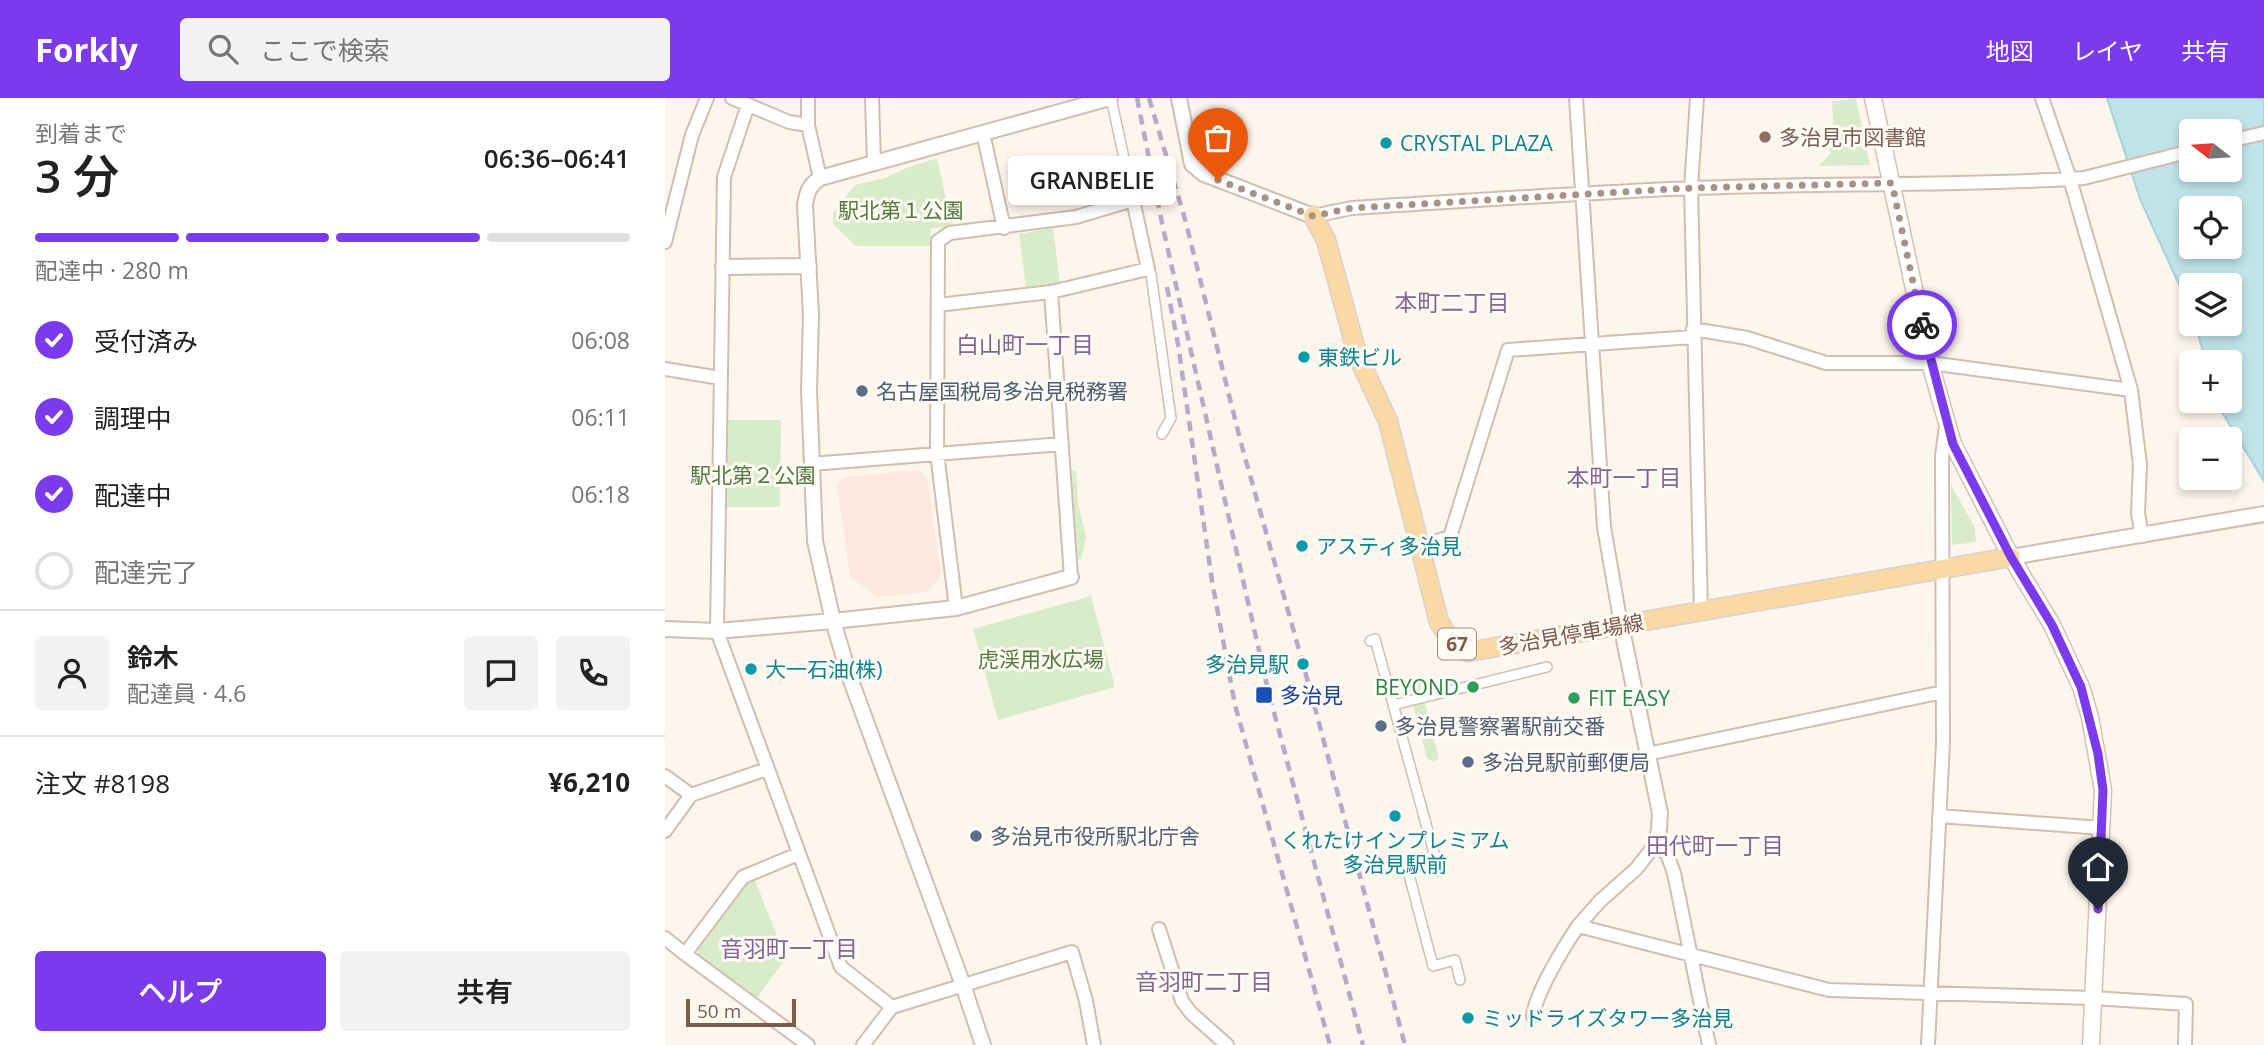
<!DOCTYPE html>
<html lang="ja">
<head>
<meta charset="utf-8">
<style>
  body { margin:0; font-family:"Open Sans","Noto Sans JP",sans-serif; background:#f2f2f2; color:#222; height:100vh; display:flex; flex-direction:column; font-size:26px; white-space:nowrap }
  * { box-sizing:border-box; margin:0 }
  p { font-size:23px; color:#767676 }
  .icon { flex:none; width:38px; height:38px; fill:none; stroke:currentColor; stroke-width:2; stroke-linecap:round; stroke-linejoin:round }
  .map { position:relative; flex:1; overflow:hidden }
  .details { display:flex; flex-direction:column; background:#fff; width:665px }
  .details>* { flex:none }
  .needle { width:46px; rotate:287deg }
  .tools { position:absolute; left:1514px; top:21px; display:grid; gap:14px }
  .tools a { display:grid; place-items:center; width:63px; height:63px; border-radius:7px; background:#fff; box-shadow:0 4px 10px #0003; font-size:35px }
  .scale { position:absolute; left:21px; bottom:18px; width:110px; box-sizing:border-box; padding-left:7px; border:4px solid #7a5c4d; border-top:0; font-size:19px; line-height:24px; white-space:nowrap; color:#7a5c4d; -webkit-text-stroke:5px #fffaf3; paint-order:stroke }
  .pin { position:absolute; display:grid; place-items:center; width:60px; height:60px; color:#fff; margin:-72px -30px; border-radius:50% 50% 50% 0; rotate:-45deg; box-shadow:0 0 7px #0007 }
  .pin .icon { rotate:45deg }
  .courier { position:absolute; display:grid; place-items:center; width:70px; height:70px; margin:-35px; border:5px solid #7c3aed; border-radius:50%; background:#fff; color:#222; box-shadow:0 2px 9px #0007 }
  .bubble { position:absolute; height:49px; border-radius:7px; background:#fff; box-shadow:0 4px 10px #0003; font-size:23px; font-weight:600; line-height:49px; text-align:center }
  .headline em { font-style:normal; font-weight:600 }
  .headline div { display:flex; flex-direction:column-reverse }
  .headline { display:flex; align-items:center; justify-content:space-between; height:119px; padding:0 35px }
  h1 { font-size:46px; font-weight:600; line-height:52px }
  .bar { display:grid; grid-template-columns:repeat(4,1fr); gap:10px 7px; align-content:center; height:84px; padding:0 35px }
  .bar i { height:9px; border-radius:5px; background:#e0e0e0 }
  .bar .active { background:#7c3aed }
  .bar p { grid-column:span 4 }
  .line { display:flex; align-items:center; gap:18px; padding:0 35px; border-top:2px solid #e0e0e0 }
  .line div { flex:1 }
  .round { display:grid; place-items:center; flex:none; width:74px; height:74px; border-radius:7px; background:#f2f2f2 }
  ol { padding:0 35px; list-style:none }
  li { display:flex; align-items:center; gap:21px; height:77px }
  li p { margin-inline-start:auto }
  li .icon { padding:7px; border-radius:50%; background:#7c3aed; color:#fff; stroke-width:4 }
  li:last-child { color:#767676 }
  li i { width:38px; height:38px; border:4px solid #e0e0e0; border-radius:50% }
  .cta { display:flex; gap:14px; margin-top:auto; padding:14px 35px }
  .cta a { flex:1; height:80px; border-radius:7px; background:#7c3aed; color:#fff; font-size:28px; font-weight:600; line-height:80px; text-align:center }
  .cta a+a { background:#f2f2f2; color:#222 }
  header { display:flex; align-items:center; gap:42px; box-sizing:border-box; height:98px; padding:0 35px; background:#7c3aed; color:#fff }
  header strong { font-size:33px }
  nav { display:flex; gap:38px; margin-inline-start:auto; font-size:24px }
  .search { width:490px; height:63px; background:#f2f2f2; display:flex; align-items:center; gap:18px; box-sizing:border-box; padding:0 24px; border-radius:7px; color:#767676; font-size:26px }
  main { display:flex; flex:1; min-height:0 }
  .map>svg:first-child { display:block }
</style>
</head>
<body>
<header>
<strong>Forkly</strong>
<div class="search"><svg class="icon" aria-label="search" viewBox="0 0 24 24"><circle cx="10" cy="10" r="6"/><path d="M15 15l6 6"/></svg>ここで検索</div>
<nav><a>地図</a><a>レイヤ</a><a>共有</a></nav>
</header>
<main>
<section class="details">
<div class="headline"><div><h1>3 分</h1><p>到着まで</p></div><em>06:36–06:41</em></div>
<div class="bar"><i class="active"></i><i class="active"></i><i class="active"></i><i></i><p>配達中 · 280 m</p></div>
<ol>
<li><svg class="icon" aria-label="check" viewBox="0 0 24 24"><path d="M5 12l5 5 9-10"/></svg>受付済み<p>06:08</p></li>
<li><svg class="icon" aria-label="check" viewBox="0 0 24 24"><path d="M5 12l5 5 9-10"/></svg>調理中<p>06:11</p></li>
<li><svg class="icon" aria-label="check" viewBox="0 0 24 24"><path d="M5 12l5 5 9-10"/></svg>配達中<p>06:18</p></li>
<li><i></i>配達完了</li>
</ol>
<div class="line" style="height:126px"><a class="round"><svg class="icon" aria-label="person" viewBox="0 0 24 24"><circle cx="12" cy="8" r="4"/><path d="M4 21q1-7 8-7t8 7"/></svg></a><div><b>鈴木</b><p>配達員 · 4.6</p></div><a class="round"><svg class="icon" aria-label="chat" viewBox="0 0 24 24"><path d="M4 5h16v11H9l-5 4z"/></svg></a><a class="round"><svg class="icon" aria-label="phone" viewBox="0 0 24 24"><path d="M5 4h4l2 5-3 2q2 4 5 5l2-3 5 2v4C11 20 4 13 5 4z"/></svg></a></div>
<div class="line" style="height:91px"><div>注文 #8198</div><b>¥6,210</b></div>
<div class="cta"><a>ヘルプ</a><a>共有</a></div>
</section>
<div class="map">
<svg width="1599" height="947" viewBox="0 0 1599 947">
  <rect width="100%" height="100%" fill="#fdf6ec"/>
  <path fill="#fde8e0" d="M254 372 262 379 276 477 262 494 213 499 185 479 172 388 180 379Z"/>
  <path fill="#d8ecc9" d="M1185 0H1191L1205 67 1154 68 1166 55 1164 51 1169 42 1167 3 1182 2Z
    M272 60 287 129 266 130V148H191L168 126V115L190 87 220 80 239 71Z
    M388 130 395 185 361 189 354 136Z
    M61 322H116L115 409H60Z
    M411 372 413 406 421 439 416 461 412 462 407 373Z
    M1286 387 1310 430 1311 444 1287 447Z
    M426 498 450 589 333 622 308 531Z
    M755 585 773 657V661L769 664 762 660 743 588Z
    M89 780 121 860 92 900 34 859 33 851 81 783Z"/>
  <path fill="#bfe3e8" stroke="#a5d3da" stroke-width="2" fill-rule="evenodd" d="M1442 0H1599V383L1555 311 1553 303H1564V264H1541L1530 226H1564V187H1526V213L1475 101ZM1526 33H1564V72H1526ZM1526 110H1564V149H1526Z"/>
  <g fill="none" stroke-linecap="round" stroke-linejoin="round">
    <g stroke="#d1beb0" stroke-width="12">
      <path id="pedestrian" d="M446 0 468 102
        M483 171 486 176 506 320 497 336
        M705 543 710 541 774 773
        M728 607 882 569
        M771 762 742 769 768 868 790 862 795 882"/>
    </g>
    <g stroke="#d1beb0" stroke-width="16">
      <path id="minor" d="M67 0 124 24 143 27
        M143 0V27L155 80
        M207 0 209 64
        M911 0 939 429 956 527
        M1032 0 1026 90 1036 513
        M1377 0 1405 81 1466 292 1475 367 1473 415 1477 438
        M83 7 59 79 52 533 176 869 227 909 407 854 421 903 429 947
        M318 35 339 130
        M1564 43 1599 35
        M648 118 687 110C800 103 914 95 1027 90 1153 85 1279 88 1405 81L1419 80 1526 53
        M0 144 27 37 42 0
        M386 194 406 479
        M273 207 386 194 483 171 468 102 411 119 285 135 273 143V145L272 355 291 510
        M1028 231 1082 240 1161 265H1265L1466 292
        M0 271 55 280
        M146 366 397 346
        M756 448 785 439 843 252 1028 239
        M982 656 1278 594
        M0 678 26 697
        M1274 718 1437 730
        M0 733 26 697 102 671
        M133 756 78 779 20 856 143 947
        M913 828 935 803 971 771 990 747 1002 756 1009 775 1044 947
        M494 831 517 903 526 915 562 947
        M0 840 20 856
        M868 918C871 894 899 849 913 828L1164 892 1428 900 1521 906 1520 947
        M198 947 227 909
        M1263 947 1278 644 1277 358 1281 328"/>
    </g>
    <g stroke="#d1beb0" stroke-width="18">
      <path id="tertiary" d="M514 0 527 66 539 76 648 118
        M58 169 144 168
        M1346 459 1599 416
        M406 479 291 510 168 523 150 443 144 292 146 217 140 107C142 94 144 88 155 80L445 0
        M956 527 995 715 994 732 990 747
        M0 531 52 533 168 523 185 580 298 887 318 947"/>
    </g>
    <g stroke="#d6c0b0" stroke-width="19">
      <path id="secondary" d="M1208 0 1265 265 1288 346 1346 459 1387 527 1416 589 1425 619 1438 692 1426 947"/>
    </g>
    <g stroke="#dad1cd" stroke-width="21">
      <path id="primary" d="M648 118 661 142 693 259 723 323 774 524 785 541 803 554 1346 459"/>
    </g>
    <use href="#pedestrian" stroke="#fff" stroke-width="9"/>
    <use href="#minor" stroke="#fff" stroke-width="12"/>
    <use href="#tertiary" stroke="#fff" stroke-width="14"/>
    <use href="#secondary" stroke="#fff" stroke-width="16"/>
    <use href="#primary" stroke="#fbd9a5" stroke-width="18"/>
    <path stroke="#b9a8c9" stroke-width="4.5" stroke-dasharray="10 7" stroke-linecap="butt" d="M472 0 498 130 603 592 698 947
      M484 0 520 121 576 345 643 584 740 947
      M502 189 513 246 547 483 570 607 665 947"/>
  </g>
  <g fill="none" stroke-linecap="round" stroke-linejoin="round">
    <path stroke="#a89285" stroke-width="7" stroke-dasharray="0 12.6" d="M553 82 648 118 687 110 1026 90 1227 85 1257 227"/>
    <path stroke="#7c3aed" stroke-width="9" d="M1257 227 1288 346 1346 459 1387 527 1416 589 1433 656 1438 692 1433 811"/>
  </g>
  <circle fill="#8d6e63" stroke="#fffaf3" stroke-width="2.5" cx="1100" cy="39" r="7"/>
  <g fill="#0f9aa8" stroke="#fffaf3" stroke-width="2.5">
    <circle cx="721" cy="45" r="7"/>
    <circle cx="639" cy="259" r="7"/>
    <circle cx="637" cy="448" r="7"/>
    <circle cx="638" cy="566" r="7"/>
    <circle cx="86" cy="571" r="7"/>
    <circle cx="730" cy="718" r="7"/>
    <circle cx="803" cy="920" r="7"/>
  </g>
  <g fill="#5c6f8a" stroke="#fffaf3" stroke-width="2.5">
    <circle cx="197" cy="293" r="7"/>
    <circle cx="716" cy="628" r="7"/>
    <circle cx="803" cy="664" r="7"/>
    <circle cx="311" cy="738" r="7"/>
  </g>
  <g fill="#2e9e5b" stroke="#fffaf3" stroke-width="2.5">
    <circle cx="808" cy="589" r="7"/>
    <circle cx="909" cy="600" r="7"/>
  </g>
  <rect fill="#1a4fb4" stroke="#fffaf3" stroke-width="2.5" x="590" y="588" width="18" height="18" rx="3.5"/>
  <g text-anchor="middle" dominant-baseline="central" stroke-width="6" stroke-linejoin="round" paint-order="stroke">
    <rect fill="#fffaf3" stroke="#a28b7f" stroke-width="2" x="773" y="530.5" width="38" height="31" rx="5"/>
    <g font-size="19" font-weight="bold" fill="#7a5c4d">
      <text x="792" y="546">67</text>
    </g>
    <g font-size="21" fill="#785e54" stroke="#fffaf3" text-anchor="start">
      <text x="1114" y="39">多治見市図書館</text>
    </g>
    <g font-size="21" fill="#0d838f" stroke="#fffaf3" text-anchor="start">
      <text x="735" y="45">CRYSTAL PLAZA</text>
      <text x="653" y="259">東鉄ビル</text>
      <text x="651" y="448">アスティ多治見</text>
      <text x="624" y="566" text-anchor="end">多治見駅</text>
      <text x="100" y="571">大一石油(株)</text>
      <text x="730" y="742" text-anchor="middle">くれたけインプレミアム<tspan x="730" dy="24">多治見駅前</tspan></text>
      <text x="817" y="920">ミッドライズタワー多治見</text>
    </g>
    <g font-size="21" fill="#537a41" stroke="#fffaf3">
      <text x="236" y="112">駅北第１公園</text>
      <text x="88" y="377">駅北第２公園</text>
      <text x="376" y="561">虎渓用水広場</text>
    </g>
    <g font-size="21" fill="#4e5e75" stroke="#fffaf3" text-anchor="start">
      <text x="211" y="293">名古屋国税局多治見税務署</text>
      <text x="730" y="628">多治見警察署駅前交番</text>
      <text x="817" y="664">多治見駅前郵便局</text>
      <text x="325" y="738">多治見市役所駅北庁舎</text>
    </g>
    <g font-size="21" fill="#7a5c4d" stroke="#fffaf3">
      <text transform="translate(906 536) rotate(-10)">多治見停車場線</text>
    </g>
    <g font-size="21" fill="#27864d" stroke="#fffaf3" text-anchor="end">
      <text x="794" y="589">BEYOND</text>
      <text x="923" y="600" text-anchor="start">FIT EASY</text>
    </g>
    <g font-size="21" fill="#164399" stroke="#fffaf3" text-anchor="start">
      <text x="615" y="597">多治見</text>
    </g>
    <g font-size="23" fill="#846695" stroke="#fffaf3">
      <text x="787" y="204">本町二丁目</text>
      <text x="360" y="246">白山町一丁目</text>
      <text x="959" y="379">本町一丁目</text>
      <text x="1050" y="747">田代町一丁目</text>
      <text x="124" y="850">音羽町一丁目</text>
      <text x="539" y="883">音羽町二丁目</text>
    </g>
  </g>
</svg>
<div class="tools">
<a><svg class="needle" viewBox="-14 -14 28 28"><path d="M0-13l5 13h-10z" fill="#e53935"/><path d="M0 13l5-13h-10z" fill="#767676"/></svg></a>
<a><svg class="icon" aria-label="locate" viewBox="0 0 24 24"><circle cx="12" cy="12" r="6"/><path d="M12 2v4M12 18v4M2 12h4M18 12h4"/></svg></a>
<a><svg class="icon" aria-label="layers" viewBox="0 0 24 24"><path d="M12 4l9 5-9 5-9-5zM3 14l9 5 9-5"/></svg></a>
<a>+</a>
<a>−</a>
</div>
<div class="scale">50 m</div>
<div class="pin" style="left:553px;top:82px;background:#ea580c"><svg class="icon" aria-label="bag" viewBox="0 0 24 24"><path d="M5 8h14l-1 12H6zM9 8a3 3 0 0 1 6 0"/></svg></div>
<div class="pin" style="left:1433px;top:811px;background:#1f2937"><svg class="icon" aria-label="home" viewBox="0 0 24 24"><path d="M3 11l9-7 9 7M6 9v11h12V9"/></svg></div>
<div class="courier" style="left:1257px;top:227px"><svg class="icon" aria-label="bike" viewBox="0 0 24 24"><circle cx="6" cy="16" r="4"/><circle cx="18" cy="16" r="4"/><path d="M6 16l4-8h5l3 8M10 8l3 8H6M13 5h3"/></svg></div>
<div class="bubble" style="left:343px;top:58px;width:168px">GRANBELIE</div>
</div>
</main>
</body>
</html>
